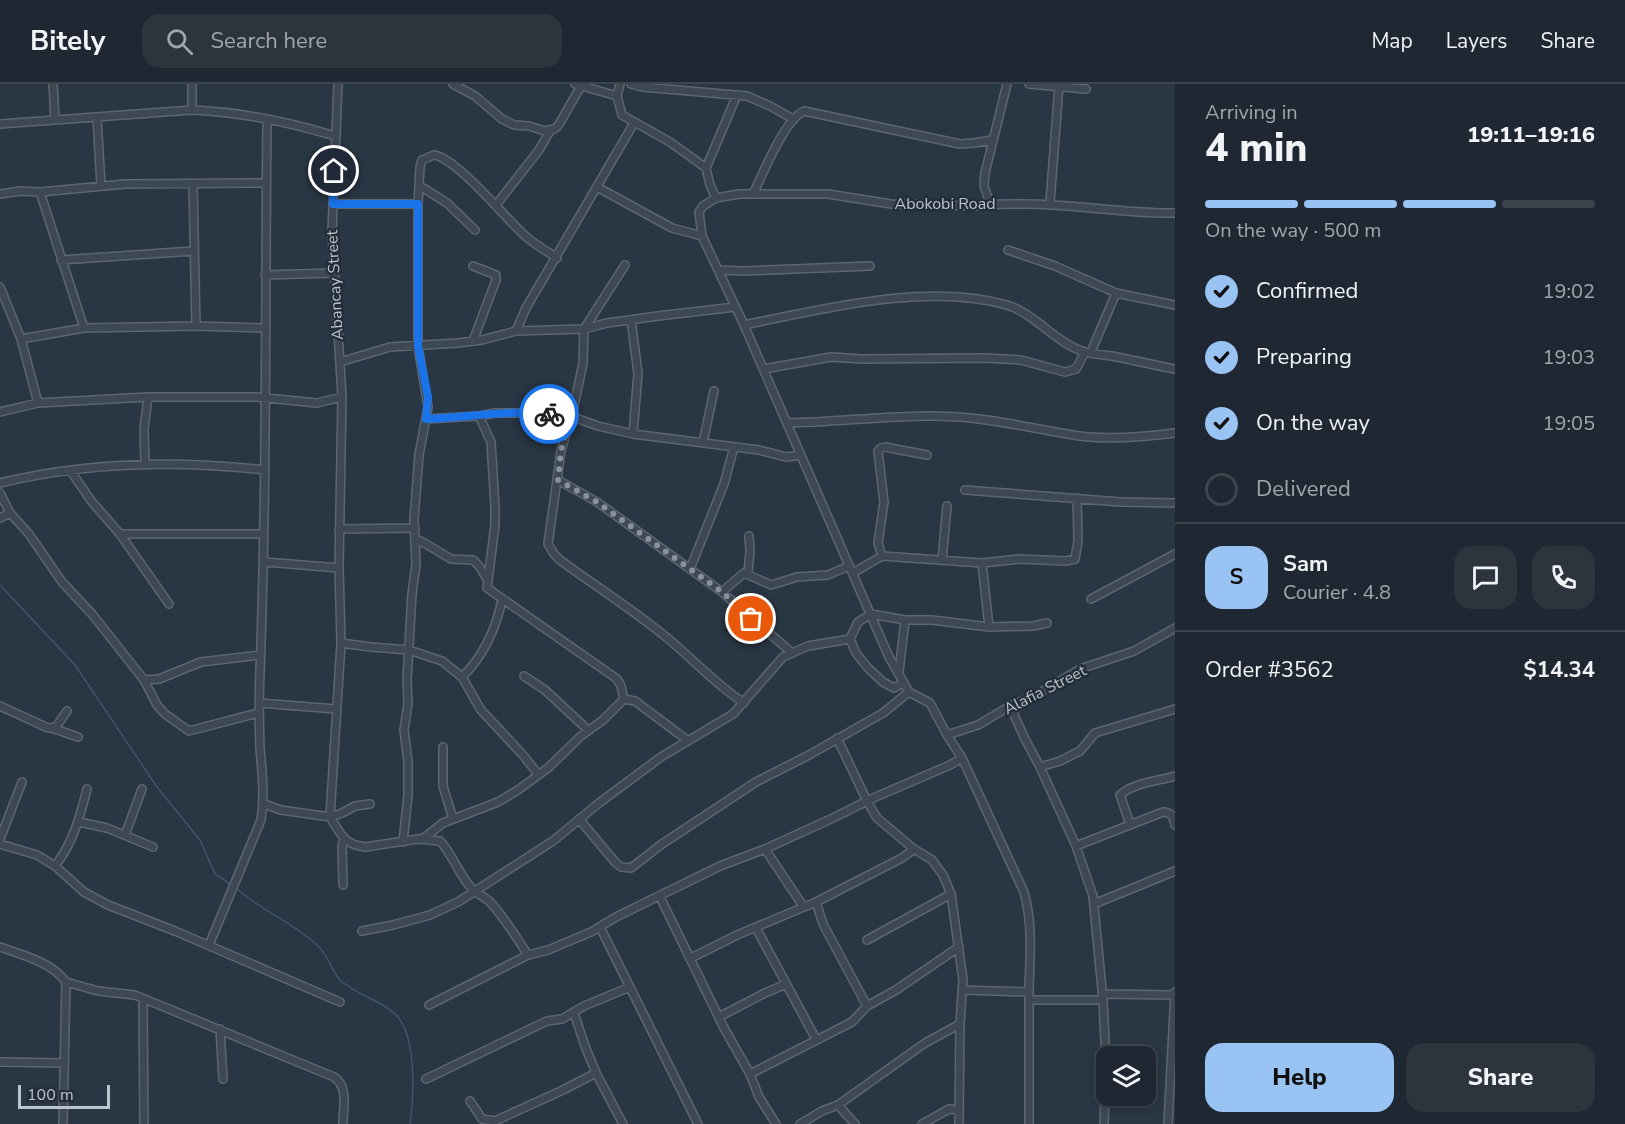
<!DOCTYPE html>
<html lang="en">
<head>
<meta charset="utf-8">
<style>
  body { margin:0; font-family:"Nunito Sans",sans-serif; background:#2c343e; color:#f1f3f6; height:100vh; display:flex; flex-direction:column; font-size:22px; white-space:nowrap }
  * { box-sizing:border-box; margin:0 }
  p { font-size:20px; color:#a1a6ac }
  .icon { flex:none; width:33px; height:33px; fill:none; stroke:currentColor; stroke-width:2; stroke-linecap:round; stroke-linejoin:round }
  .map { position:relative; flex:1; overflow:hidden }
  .side { display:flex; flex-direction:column; background:#1f2832; width:450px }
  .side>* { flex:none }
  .tools { position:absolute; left:1096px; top:962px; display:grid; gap:12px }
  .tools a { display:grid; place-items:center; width:60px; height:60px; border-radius:12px; background:#1f2832; box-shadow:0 3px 9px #0003,0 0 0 2px #3c444d; font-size:30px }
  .scale { position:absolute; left:18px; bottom:15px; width:92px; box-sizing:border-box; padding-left:6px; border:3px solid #bbc3cc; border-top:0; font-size:16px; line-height:21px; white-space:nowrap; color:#bbc3cc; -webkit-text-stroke:4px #222d38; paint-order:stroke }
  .pin { position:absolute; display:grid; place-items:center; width:51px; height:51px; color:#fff; margin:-26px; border:3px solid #fff; border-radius:50%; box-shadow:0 2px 6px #0007 }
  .courier { position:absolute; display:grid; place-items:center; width:60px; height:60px; margin:-30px; border:4px solid #1a73e8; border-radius:50%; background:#fff; color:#222; box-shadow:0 2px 8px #0007 }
  .headline em { font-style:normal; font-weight:800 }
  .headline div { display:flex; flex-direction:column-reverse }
  .headline { display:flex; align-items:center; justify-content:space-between; height:102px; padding:0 30px }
  h1 { font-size:39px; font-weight:800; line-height:45px }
  .bar { display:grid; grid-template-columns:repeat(4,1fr); gap:9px 6px; align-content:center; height:72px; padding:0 30px }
  .bar i { height:8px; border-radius:4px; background:#3c444d }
  .bar .on { background:#99c3f3 }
  .bar p { grid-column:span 4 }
  .line { display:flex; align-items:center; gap:15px; padding:0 30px; border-top:2px solid #3c444d }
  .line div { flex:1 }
  .round { display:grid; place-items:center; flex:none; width:63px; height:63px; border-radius:18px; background:#2c343e }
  ol { padding:0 30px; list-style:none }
  li { display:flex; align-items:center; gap:18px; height:66px }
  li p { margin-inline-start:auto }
  li .icon { padding:6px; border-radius:50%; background:#99c3f3; color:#111; stroke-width:4 }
  li:last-child { color:#a1a6ac }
  li i { width:33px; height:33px; border:3px solid #3c444d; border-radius:50% }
  .button { display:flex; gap:12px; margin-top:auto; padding:12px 30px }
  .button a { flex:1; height:69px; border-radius:18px; background:#99c3f3; color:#111; font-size:24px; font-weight:800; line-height:69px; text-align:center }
  .button a+a { background:#2c343e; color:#f1f3f6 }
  header { display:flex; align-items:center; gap:36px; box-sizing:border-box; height:84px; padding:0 30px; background:#1f2832; border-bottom:2px solid #3c444d }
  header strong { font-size:28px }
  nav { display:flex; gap:33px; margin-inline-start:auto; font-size:21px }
  .search { width:420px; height:54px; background:#2c343e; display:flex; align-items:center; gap:15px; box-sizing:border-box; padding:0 21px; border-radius:18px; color:#a1a6ac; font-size:22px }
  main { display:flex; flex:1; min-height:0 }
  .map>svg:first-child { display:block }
</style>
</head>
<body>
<header>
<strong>Bitely</strong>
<div class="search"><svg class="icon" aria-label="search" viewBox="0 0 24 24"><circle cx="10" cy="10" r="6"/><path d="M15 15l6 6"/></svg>Search here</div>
<nav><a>Map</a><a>Layers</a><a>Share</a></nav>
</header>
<main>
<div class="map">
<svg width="1175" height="1040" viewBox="0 0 1175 1040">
  <rect width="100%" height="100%" fill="#293643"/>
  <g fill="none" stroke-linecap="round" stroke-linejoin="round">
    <path stroke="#40556b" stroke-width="1.5" d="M0 501 75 581 157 703 200 756 215 790 232 801
      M236 804C261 827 293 838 318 862 328 871 331 886 340 896 356 911 379 915 395 930 417 950 414 1012 410 1040"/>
    <g stroke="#5c6670" stroke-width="10">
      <path id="street" d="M53 0 55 35
        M453 0 475 12 502 35 514 41 529 42 545 47 554 45 558 42 581 2
        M575 0 617 12
        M620 0 617 12 622 31 670 58 706 84 710 101 716 114 703 122 699 128 702 152 744 241 889 573 909 608 930 619 947 651 962 674 1024 808C1033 841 1030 872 1029 905 1029 950 1029 995 1029 1040
        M631 0 642 3 747 12 770 22 793 35
        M1029 0 1086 5
        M192 26V0
        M97 33 101 102
        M0 40 192 26C240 28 289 38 335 52
        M706 84 737 11
        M193 100 196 242
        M420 102 447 119 475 146
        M597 103 672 144 702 152
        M40 108 84 244
        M0 110 20 107 40 108 125 100 266 99
        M753 110C763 90 784 36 804 27L960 60 974 59 992 56
        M716 114 739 110H828L891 120 979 122C995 119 1010 120 1026 120 1076 120 1125 130 1175 129
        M1050 119 1059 1
        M333 120H418
        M990 120 984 102 985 89 1007 0
        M496 121 539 66 550 47
        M1008 166 1055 182 1116 209 1175 221
        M61 176 193 167
        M625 181 584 245 583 279 574 322 561 367 548 460 554 470 560 476C595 502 632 525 666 553 692 574 715 600 744 619
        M719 186 743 187 870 182
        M265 191 333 189
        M0 203 21 255 38 319
        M631 236 638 289 633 350
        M744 241C823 225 928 198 1007 221 1036 230 1055 259 1085 268 1093 270 1103 271 1112 272 1133 276 1154 281 1175 285
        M516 247 526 224 634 39
        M21 255 84 244 196 242 265 244
        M473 257 496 196V191L473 182
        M1091 268 1116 209
        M340 278 390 263 458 259 482 256 516 247 584 245 607 239 658 232 735 223
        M764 285 831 273 862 275 985 274 1021 276 1065 288 1076 285 1085 268
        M0 328 38 319 148 313H256L317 319 342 313
        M426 335 479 332 495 329H539L570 332 598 342 633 350 759 366 786 373 801 371
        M787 339C851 338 916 327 979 335 1013 339 1046 347 1079 352 1110 356 1144 353 1175 349
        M703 358 714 307
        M145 379 144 345 148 313
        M70 386 92 418 120 450H264
        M558 396 597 418 722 508 791 568
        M0 399C87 378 176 376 265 386
        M965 406 1121 418 1175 419
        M0 409 10 429 29 450 62 498 92 530 144 596 157 621 165 630 189 647 258 629
        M0 434 10 429
        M339 445 415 444
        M120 450 169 520
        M416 455 426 460 451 475 473 476 479 482 487 495
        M882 472 878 459 884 418 878 367 881 364 885 363 927 371
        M942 476 947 422
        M265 478 339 484 342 313 332 148 338 0
        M982 479 989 543
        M339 484 341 559 330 733C341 750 343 760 365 763L418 755 440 757C454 772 460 794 474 807 479 811 485 813 490 818 505 834 516 853 528 871
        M690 485 724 400 734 363
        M748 489 750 467 749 452
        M853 489 882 472 982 479 1019 475 1066 477 1075 475 1078 457 1077 414
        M722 508 744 489 771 501 797 493 828 491 849 482
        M1091 515 1175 470
        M341 559 371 563 409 566 442 577 462 593 481 626 522 670 538 690
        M899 588 905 536
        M524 592 545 606 588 646
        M462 593C483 573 497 543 502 515
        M144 596 159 595 201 578 261 571
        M903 599 894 604 883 598 868 584 856 569 850 555 858 538 871 530 905 536H932L989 543 1033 542 1047 539
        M624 615 635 617 687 656
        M259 619 336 625
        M0 622 48 644 56 643 67 627
        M1010 622 1025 655 1040 683 1076 762 1093 812 1103 916 1106 979 1104 1040
        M52 644 78 653
        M947 651 978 641 1010 622 1033 613 1080 585 1134 567 1175 544
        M837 654 867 717 877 734 914 765 932 776 943 791 951 810 963 896 960 940 959 1040
        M443 663V702L453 735
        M1040 683 1060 677 1080 667 1095 649 1175 625
        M264 720 281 726 330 733 342 729 355 722 370 720
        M579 735 615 778 621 783 631 784 662 760 756 698 809 671 883 629 909 608
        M79 738 107 744 153 763
        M1130 740 1120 711C1133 699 1158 697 1175 692
        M125 751 142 705
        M0 755 22 698
        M418 755 424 754 443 739 498 718 518 706 548 684 581 652 603 636 624 615 621 602 617 595 487 504 495 441V423L491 358 479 332
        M403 758 408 711V677L404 646 408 620 407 596 412 510 416 480 414 435 419 371 428 323 418 262V120L420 83 422 76 434 71C456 74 504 132 522 149 532 159 545 166 557 174
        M0 760 37 771 55 782 84 808 108 821 175 847 340 918
        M1076 762 1163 728C1173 729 1173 733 1175 741
        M765 765 803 822
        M55 782C73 759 80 733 87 705
        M343 801 342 762 344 755
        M660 813 724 944 750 990 759 1013 776 1040
        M816 818 823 840 867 922
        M1094 820 1175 787
        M600 843 698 1040
        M756 844 816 955
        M362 847 393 841 430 831 458 818 553 757 599 719 661 673 733 630 783 573 808 562 850 555
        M867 856 951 810
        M209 861 261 736C265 712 262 688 260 664 259 638 259 613 260 587 267 403 265 219 267 35
        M0 863C22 871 52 878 66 898L63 1040
        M691 874 737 851 816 818 902 774 914 765
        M66 898 98 907 135 911 334 993C349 1003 343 1024 343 1040
        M962 906 1029 908
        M1103 910 1175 911
        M143 915 144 1040
        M1029 916H1103
        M429 921 528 871 548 866 591 848 616 833 720 782 765 765 833 734 871 715 950 681 962 674
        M574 929 585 962 596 989 623 1040
        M719 933 763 910 786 900
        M220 945 223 995
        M0 978 63 979
        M750 990 852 938 867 922 896 906 959 863
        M426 995 547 937 562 935 584 922 630 903
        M470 1017 482 1035 495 1037 563 1006 596 989
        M838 1021 855 1040
        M800 1040 822 1027 838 1021 925 959 960 940
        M922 1040 949 1025 959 1026
        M1168 1040 1175 908"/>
    </g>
    <use href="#street" stroke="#3e4853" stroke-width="7"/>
  </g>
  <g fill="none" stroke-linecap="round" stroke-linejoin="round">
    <path stroke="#88929c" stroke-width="6" stroke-dasharray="0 10.8" d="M549 330 570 332 561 367 558 396 597 418 722 508 751 535"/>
    <path stroke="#1a73e8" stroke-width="8" d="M334 87 333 120H418V262L428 313 426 335C467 333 508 326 549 330"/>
  </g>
  <g text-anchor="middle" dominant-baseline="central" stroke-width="4.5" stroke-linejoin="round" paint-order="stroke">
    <g font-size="16" fill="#bbc3cc" stroke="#222d38">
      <text x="945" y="120">Abokobi Road</text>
      <text transform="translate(335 201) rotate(-93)">Abancay Street</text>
      <text transform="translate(1045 606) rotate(-27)">Alafia Street</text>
    </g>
  </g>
</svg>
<div class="tools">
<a><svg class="icon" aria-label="layers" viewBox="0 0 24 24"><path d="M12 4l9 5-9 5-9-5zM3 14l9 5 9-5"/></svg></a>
</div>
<div class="scale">100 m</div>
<div class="pin" style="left:751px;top:535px;background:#ea580c"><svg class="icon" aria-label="bag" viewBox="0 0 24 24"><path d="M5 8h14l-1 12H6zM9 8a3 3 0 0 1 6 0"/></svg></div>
<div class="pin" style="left:334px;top:87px;background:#1f2937"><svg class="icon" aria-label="home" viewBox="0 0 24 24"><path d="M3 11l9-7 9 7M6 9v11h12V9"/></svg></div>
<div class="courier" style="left:549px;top:330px"><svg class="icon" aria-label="bike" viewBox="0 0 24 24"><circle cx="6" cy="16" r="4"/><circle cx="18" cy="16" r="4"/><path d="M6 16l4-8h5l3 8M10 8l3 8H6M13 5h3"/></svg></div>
</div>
<section class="side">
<div class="headline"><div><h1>4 min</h1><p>Arriving in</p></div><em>19:11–19:16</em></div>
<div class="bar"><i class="on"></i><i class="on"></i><i class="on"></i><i></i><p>On the way · 500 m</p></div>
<ol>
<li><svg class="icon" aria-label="check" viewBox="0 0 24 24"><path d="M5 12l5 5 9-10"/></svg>Confirmed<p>19:02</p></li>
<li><svg class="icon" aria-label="check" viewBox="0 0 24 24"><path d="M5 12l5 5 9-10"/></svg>Preparing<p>19:03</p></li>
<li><svg class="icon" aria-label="check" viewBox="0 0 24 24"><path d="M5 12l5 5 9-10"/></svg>On the way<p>19:05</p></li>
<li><i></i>Delivered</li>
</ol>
<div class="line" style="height:108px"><b class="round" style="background:#99c3f3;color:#111">S</b><div><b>Sam</b><p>Courier · 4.8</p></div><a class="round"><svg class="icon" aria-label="chat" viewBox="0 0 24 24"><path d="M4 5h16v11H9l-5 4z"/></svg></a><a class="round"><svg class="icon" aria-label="phone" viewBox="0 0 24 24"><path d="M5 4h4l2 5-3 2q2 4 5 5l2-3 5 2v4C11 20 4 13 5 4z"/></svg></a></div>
<div class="line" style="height:78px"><div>Order #3562</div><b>$14.34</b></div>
<div class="button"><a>Help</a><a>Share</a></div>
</section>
</main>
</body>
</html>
